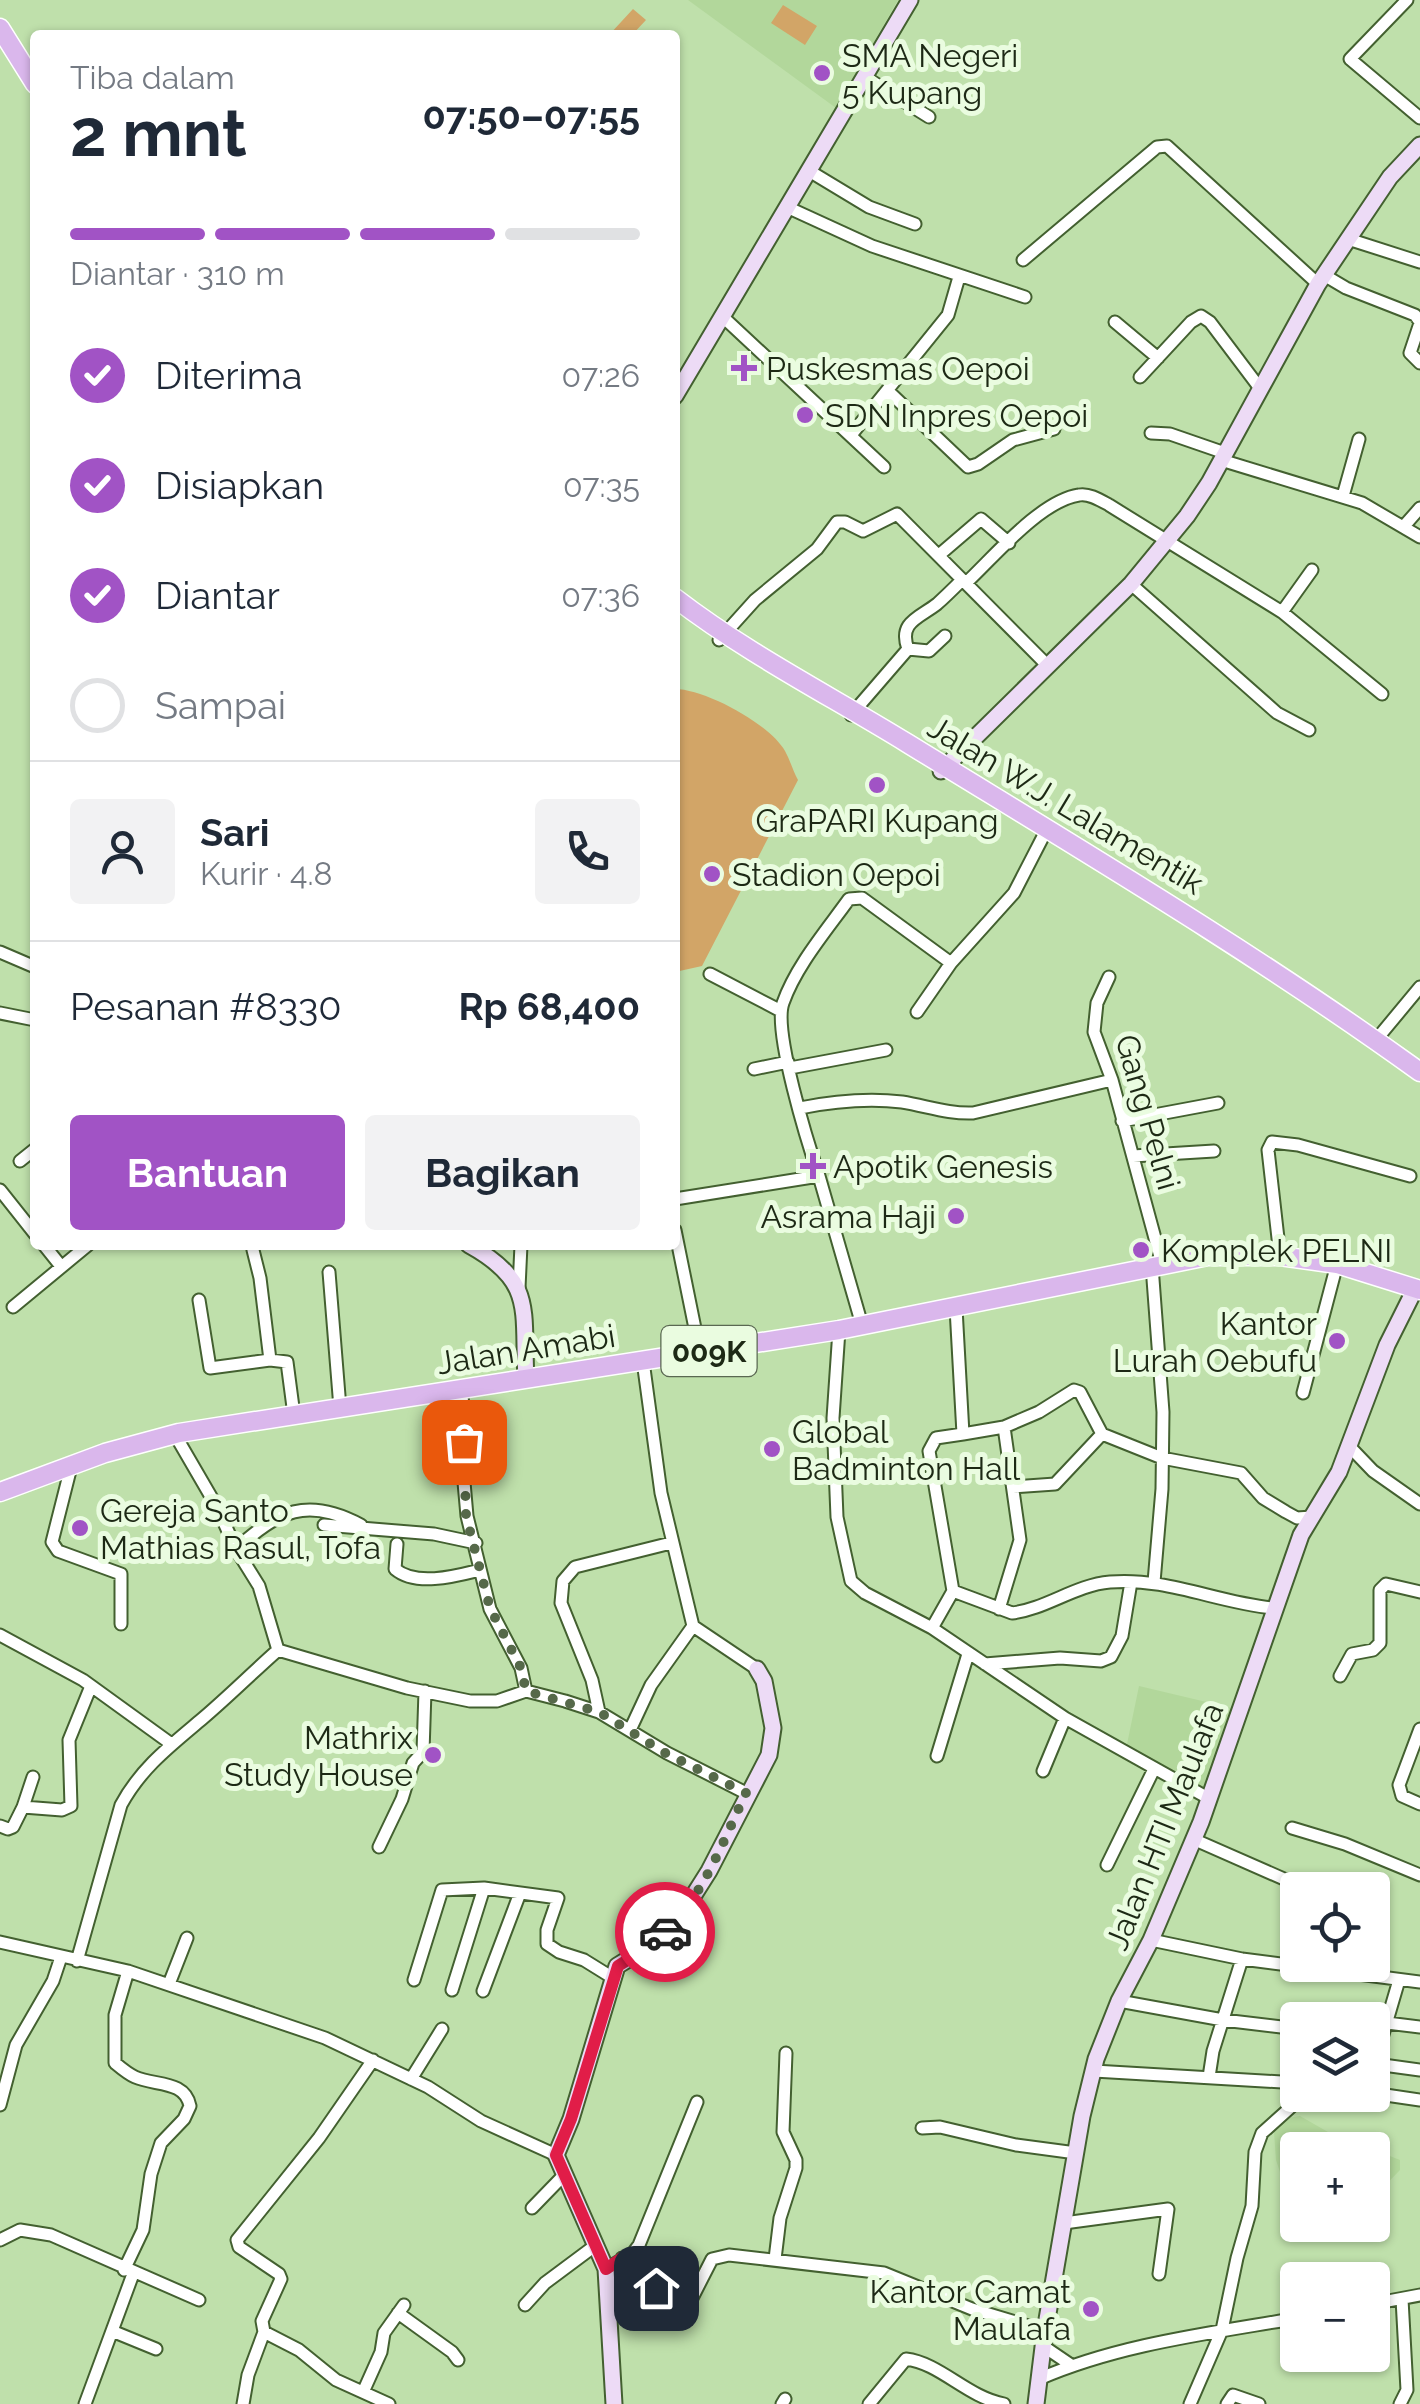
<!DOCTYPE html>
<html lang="id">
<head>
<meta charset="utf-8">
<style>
  body { margin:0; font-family:Raleway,sans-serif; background:#f2f2f3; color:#1f2937; height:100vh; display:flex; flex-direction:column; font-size:38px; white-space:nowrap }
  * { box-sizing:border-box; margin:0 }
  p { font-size:32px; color:#747a83 }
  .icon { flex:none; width:55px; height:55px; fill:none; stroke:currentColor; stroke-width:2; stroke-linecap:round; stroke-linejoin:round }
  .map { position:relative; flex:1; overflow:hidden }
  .sheet { position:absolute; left:30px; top:30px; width:650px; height:1220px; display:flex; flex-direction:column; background:#fff; border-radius:10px; box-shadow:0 2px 8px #0004 }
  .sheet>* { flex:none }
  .buttons { position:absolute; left:1280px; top:1872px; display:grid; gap:20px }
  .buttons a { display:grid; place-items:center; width:110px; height:110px; border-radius:10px; background:#fff; box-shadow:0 2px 8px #0004; font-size:50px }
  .pin { position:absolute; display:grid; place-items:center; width:85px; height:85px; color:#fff; margin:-42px; border-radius:20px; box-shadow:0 5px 15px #0006 }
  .courier { position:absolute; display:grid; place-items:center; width:100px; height:100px; margin:-50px; border:8px solid #e11d48; border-radius:50%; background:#fff; color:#222; box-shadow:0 2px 12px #0007 }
  .summary em { font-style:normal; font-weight:700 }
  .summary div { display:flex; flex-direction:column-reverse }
  .summary { display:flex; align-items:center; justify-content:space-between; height:170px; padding:0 40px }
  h1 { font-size:65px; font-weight:700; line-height:75px }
  .bar { display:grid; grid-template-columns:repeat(4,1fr); gap:15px 10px; align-content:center; height:120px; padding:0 40px }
  .bar i { height:12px; border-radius:8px; background:#e0e1e3 }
  .bar .selected { background:#a153c5 }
  .bar p { grid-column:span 4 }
  .line { display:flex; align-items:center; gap:25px; padding:0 40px; border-top:2px solid #e0e1e3 }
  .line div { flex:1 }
  .round { display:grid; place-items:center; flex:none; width:105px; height:105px; border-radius:10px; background:#f2f2f3 }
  ol { padding:0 40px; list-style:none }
  li { display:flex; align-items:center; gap:30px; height:110px }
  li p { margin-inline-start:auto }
  li .icon { padding:10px; border-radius:50%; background:#a153c5; color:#fff; stroke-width:4 }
  li:last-child { color:#747a83 }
  li i { width:55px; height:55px; border:5px solid #e0e1e3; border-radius:50% }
  .cta { display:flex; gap:20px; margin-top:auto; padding:20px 40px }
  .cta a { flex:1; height:115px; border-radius:10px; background:#a153c5; color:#fff; font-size:40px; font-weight:700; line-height:115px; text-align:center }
  .cta a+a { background:#f2f2f3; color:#1f2937 }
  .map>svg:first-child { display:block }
</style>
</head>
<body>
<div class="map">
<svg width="1420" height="2404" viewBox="0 0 1420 2404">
  <rect width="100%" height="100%" fill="#bfe0ab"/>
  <path fill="#b2d79b" d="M688 0H898L836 108Z
    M1139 1686 1240 1710 1210 1789 1193 1786 1126 1749Z
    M1300 2116 1328 2132 1400 2160V2170L1373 2198 1372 2150H1298L1297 2204 1289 2199 1276 2160 1274 2132 1288 2118Z"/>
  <path fill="#d2a567" d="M783 5 817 26 805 45 771 23Z
    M633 9 646 20 632 35H609Z
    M675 689C705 689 770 724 785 751 790 760 793 771 798 780L702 966 675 972Z"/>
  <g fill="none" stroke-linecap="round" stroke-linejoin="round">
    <g stroke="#436030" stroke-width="15">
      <path id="street" d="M1407 0 1350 59 1420 118
        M865 77 929 117
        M811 172 869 207 915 224
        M789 208 872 246 1025 297
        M1348 239 1420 262
        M1023 260 1157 147 1167 146 1318 284
        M1324 275 1346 288 1415 315 1420 322
        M723 317 884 467
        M1115 322 1158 358
        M1420 323 1410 353 1420 363
        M1140 377 1191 322 1201 316 1210 322 1259 387
        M888 391 968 467 978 464 1013 440 1054 429
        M1151 433 1170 434 1225 453
        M851 435 948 315 959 277
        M1221 460 1362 503 1420 537
        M1343 496 1359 439
        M1405 525 1420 508
        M939 555 981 519 1009 543
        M966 583C994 557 1040 501 1079 495 1089 493 1100 500 1109 505L1282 612 1382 694
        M1131 584 1277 713 1309 730
        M1282 612 1312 570
        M719 640 755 600 817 549 837 522H845L863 531 897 514 1048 666
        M908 649C898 622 919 618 937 604 946 596 954 588 962 580
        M851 715 908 649 929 651 945 636
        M0 952 35 967
        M710 974 781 1011
        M1109 977 1097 1003 1094 1032 1112 1080 1162 1264
        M917 1012 951 963 1014 893 1048 827
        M0 1013 35 1020
        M1376 1040 1420 987
        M790 1068 886 1050
        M754 1069 788 1062
        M800 1108C835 1101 867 1098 902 1102 927 1106 948 1114 973 1113L1112 1080
        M1122 1121 1218 1103
        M1133 1156 1214 1151
        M20 1161 35 1149
        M819 1176 862 1325
        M0 1190 35 1234
        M675 1199 819 1176C808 1144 773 1031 783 1003 796 966 826 931 849 899L862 898 951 963
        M675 1230 700 1353
        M44 1245 60 1265
        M253 1250 260 1278 270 1360 287 1362 294 1415
        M1280 1256 1268 1150 1272 1142 1298 1145 1410 1176
        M1152 1266 1163 1412 1162 1489 1154 1582
        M329 1272 340 1408
        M519 1288 521 1245
        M199 1300 210 1368 270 1360
        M13 1307 88 1245
        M956 1308 963 1434 936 1438 929 1451 953 1591 1012 1613C1046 1609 1075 1585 1110 1582 1166 1577 1218 1603 1273 1608
        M839 1330 833 1418 837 1517 851 1581 865 1593 932 1628 1065 1718 1208 1798
        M643 1361 661 1493 693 1626
        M461 1389 465 1421 463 1471 467 1516 490 1609 521 1668 526 1691
        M1303 1393 1337 1264
        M174 1433 217 1507 236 1549 259 1586 278 1650 407 1688 470 1701H497L526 1691 565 1701 599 1712 667 1753 746 1793
        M963 1434 1004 1427 1039 1412 1074 1390 1080 1392 1102 1434 1162 1458 1241 1473 1263 1498 1286 1512 1297 1518 1312 1517
        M1350 1447 1373 1471 1420 1504
        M71 1467 52 1542 58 1551 121 1574V1624
        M1013 1487 1055 1484 1102 1434
        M324 1525 434 1534 476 1543
        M397 1544 395 1569C416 1587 456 1576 480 1570
        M236 1549C278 1511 307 1496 361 1525
        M999 1609 1020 1540 1004 1427
        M932 1628 953 1591
        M0 1635 83 1680 170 1743
        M985 1664 1060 1658 1101 1661 1111 1657 1122 1636 1131 1582
        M1340 1676 1352 1654 1373 1650 1380 1643V1590L1386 1584 1420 1592
        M599 1712 592 1680 561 1603 563 1581 575 1567 671 1543
        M1420 1729 1399 1785 1402 1796 1420 1804
        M630 1730 651 1685 693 1626 757 1669
        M937 1756 968 1654
        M1043 1771 1065 1718
        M23 1807 33 1777
        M0 1826 8 1829 13 1827 23 1807 62 1810 71 1806 69 1740 91 1686
        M1292 1828 1345 1844 1420 1875
        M1193 1839 1309 1890
        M379 1847 402 1799 413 1763 423 1752 425 1691
        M1107 1865 1154 1769
        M1151 1940 1242 1959 1420 1982
        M0 1942 128 1971 325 2038 428 2087 481 2121 556 2155
        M77 1961 121 1805C141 1768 170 1746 202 1719 228 1697 253 1672 278 1650
        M414 1980 442 1890 484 1888 558 1898 547 1930V1944L559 1952 584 1960 613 1978
        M169 1984 187 1938
        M452 1990 484 1888
        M483 1991 520 1893
        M1119 2001 1223 2020 1298 2029
        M1387 2023 1420 2027
        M1376 2064 1420 2070
        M1094 2071 1298 2083
        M1372 2072 1399 1980
        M1209 2077 1213 2051 1242 1959
        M411 2079 442 2029
        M1372 2093 1420 2100
        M0 2105 16 2045 53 1981 61 1957
        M922 2128 940 2127 1016 2145 1076 2153
        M532 2208 564 2175
        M1064 2223 1168 2209 1159 2274
        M0 2240 20 2230 51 2235 199 2300
        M622 2258 656 2288 687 2303 690 2302 712 2259 729 2255 884 2273 972 2309 1045 2331
        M775 2259 780 2218 796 2168V2160L783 2132 786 2053
        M606 2269 633 2253 639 2245 697 2102
        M124 2270 143 2230 151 2174 161 2143 184 2119 190 2106C185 2080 155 2086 135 2077 128 2074 121 2068 115 2063V2015L128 1971
        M1372 2304 1420 2295
        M525 2305 545 2283 596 2245
        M398 2313 452 2352 458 2360
        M112 2331 156 2349
        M264 2332 299 2350 336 2380 389 2404
        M1043 2346 1071 2365
        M1039 2379C1119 2344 1212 2333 1298 2318
        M364 2390 381 2352 384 2333 404 2305
        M85 2404 133 2274
        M243 2404 248 2375 264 2332 262 2321 281 2279 279 2274 239 2247 237 2240 319 2138 373 2060
        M782 2404 785 2399
        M869 2404 906 2359C940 2363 967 2397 1004 2404
        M1190 2404 1222 2330 1237 2258 1252 2206 1255 2152 1262 2133 1291 2107 1298 2095
        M1227 2404 1233 2395 1259 2404
        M1400 2404 1407 2390 1402 2299"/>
    </g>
    <g stroke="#436030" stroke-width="19">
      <path id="secondary" d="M675 396 910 0
        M941 771 1131 584 1187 516 1209 483 1318 284 1390 177 1420 145
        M469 1245C536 1282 522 1310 526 1379
        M614 2404 606 2269 556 2155 571 2119 617 1966 648 1947 678 1920 709 1871 769 1755 773 1728 764 1681 757 1669
        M1036 2404 1045 2331 1082 2116 1096 2059 1119 2001 1151 1940 1201 1822 1301 1535 1339 1472 1387 1345 1415 1289"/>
    </g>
    <g stroke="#fff" stroke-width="21">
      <path id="primary" d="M0 28 35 84
        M675 598C748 654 829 695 907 743 1081 850 1255 953 1420 1072
        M0 1492 105 1453 179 1433 839 1330 1208 1256H1280L1337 1264 1420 1290"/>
    </g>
    <use href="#street" stroke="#fff" stroke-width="11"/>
    <use href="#secondary" stroke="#eddbf6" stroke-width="15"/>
    <use href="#primary" stroke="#dab7ec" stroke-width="18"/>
  </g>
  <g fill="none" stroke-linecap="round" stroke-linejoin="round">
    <path stroke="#56694a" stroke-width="10" stroke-dasharray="0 18" d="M464 1442 466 1516 490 1608 521 1668 526 1691 599 1712 667 1754 746 1793C723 1841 704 1895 665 1932"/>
    <path stroke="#e11d48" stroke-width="12" d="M656 2288 622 2258 606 2269 556 2155 571 2119 618 1966 648 1947 665 1932"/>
  </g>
  <g fill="#a153c5" stroke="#eafce0" stroke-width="4">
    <circle cx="822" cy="73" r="10"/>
    <path d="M739 353h10v10h10v10h-10v10h-10v-10h-10v-10h10z"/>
    <circle cx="805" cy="415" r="10"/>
    <circle cx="877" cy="785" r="10"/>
    <circle cx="712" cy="874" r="10"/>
    <path d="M808 1151h10v10h10v10h-10v10h-10v-10h-10v-10h10z"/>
    <circle cx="956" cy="1216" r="10"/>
    <circle cx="1141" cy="1250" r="10"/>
    <circle cx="1337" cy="1341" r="10"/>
    <circle cx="772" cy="1449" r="10"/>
    <circle cx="80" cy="1528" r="10"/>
    <circle cx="433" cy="1755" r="10"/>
    <circle cx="1091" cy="2309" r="10"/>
  </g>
  <g text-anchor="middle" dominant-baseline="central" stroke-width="10" stroke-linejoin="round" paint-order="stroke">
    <rect fill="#eafce0" stroke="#5a6852" stroke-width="2.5" x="661.5" y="1326" width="95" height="50" rx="8"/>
    <g font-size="30" font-weight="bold" fill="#1d2915">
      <text x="709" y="1351">009K</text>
    </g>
    <g font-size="32" fill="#1d2915" stroke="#eafce0" text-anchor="start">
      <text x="842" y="55">SMA Negeri<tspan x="842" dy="37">5 Kupang</tspan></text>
      <text x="766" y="368">Puskesmas Oepoi</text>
      <text x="825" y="415">SDN Inpres Oepoi</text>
      <text x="877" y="820" text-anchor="middle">GraPARI Kupang</text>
      <text x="732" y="874">Stadion Oepoi</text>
      <text x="833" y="1166">Apotik Genesis</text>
      <text x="936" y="1216" text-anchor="end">Asrama Haji</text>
      <text x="1161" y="1250">Komplek PELNI</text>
      <text x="1317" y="1323" text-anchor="end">Kantor<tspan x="1317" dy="37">Lurah Oebufu</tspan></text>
      <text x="792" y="1431">Global<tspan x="792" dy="37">Badminton Hall</tspan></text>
      <text x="100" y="1510">Gereja Santo<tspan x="100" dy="37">Mathias Rasul, Tofa</tspan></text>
      <text x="413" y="1737" text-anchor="end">Mathrix<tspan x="413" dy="37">Study House</tspan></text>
      <text x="1071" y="2291" text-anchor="end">Kantor Camat<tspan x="1071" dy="37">Maulafa</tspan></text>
    </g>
    <g font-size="32" fill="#1d2915" stroke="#eafce0">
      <text transform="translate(1066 805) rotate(31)">Jalan W.J. Lalamentik</text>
      <text transform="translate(1148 1112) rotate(74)">Gang Pelni</text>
      <text transform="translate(526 1349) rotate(-9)">Jalan Amabi</text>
      <text transform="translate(1164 1826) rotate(-68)">Jalan HTI Maulafa</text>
    </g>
  </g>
</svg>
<div class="buttons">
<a><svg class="icon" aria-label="locate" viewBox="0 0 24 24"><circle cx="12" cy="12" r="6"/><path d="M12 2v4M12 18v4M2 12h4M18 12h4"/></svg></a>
<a><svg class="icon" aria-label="layers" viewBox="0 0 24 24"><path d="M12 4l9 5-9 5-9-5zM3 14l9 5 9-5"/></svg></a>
<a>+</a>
<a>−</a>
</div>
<div class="pin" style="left:464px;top:1442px;background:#ea580c"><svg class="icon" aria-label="bag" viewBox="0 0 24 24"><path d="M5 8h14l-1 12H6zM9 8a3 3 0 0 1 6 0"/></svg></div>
<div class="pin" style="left:656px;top:2288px;background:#1f2937"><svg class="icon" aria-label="home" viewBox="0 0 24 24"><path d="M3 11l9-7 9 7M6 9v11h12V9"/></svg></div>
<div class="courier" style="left:665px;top:1932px"><svg class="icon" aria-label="car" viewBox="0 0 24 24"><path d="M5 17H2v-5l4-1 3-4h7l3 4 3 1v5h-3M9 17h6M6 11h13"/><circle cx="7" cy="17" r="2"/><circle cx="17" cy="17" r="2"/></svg></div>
<section class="sheet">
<div class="summary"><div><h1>2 mnt</h1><p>Tiba dalam</p></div><em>07:50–07:55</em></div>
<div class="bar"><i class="selected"></i><i class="selected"></i><i class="selected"></i><i></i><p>Diantar · 310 m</p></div>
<ol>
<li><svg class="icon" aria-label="check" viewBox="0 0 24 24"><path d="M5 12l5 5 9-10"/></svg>Diterima<p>07:26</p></li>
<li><svg class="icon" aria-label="check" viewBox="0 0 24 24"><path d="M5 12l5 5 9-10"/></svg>Disiapkan<p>07:35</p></li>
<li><svg class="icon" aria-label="check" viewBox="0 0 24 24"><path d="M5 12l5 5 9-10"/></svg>Diantar<p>07:36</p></li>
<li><i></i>Sampai</li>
</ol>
<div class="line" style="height:180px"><a class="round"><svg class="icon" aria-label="person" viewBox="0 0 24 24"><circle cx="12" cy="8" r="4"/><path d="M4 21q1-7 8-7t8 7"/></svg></a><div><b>Sari</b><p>Kurir · 4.8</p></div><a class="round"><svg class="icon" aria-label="phone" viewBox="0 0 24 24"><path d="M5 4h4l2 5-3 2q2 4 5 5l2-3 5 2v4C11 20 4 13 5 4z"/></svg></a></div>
<div class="line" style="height:130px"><div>Pesanan #8330</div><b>Rp 68,400</b></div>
<div class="cta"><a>Bantuan</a><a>Bagikan</a></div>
</section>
</div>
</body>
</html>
